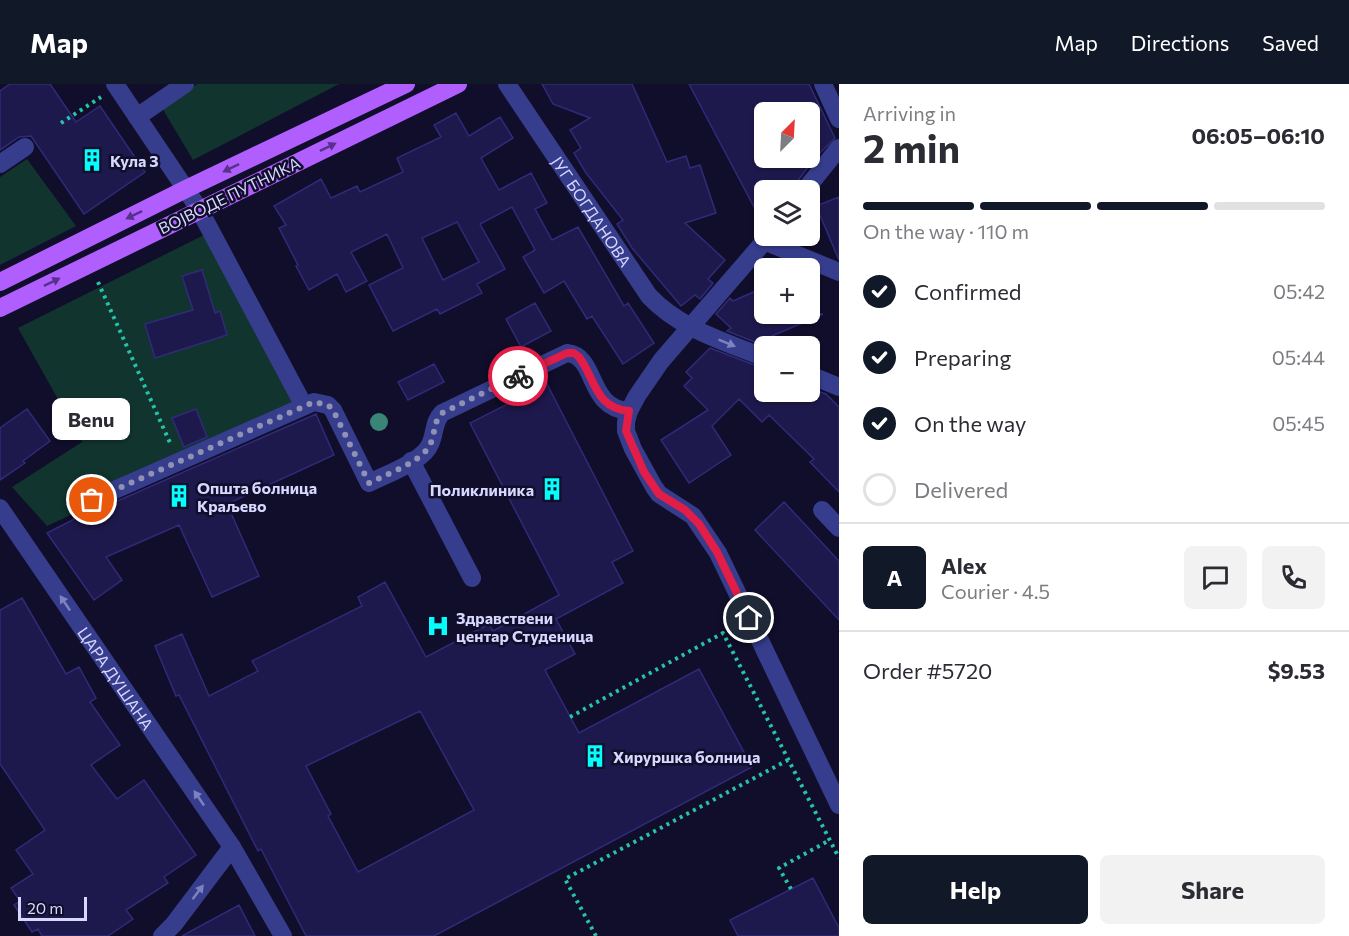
<!DOCTYPE html>
<html lang="en">
<head>
<meta charset="utf-8">
<style>
  body { margin:0; font-family:Commissioner,sans-serif; background:#f2f2f3; color:#2b2b33; height:100vh; display:flex; flex-direction:column; font-size:22px; white-space:nowrap }
  * { box-sizing:border-box; margin:0 }
  p { font-size:20px; color:#7c7c81 }
  .icon { flex:none; width:33px; height:33px; fill:none; stroke:currentColor; stroke-width:2; stroke-linecap:round; stroke-linejoin:round }
  .map { position:relative; flex:1; overflow:hidden }
  .panel { display:flex; flex-direction:column; background:#fff; width:510px }
  .panel>* { flex:none }
  .needle { width:39px; rotate:24deg }
  .fabs { position:absolute; left:754px; top:18px; display:grid; gap:12px }
  .fabs a { display:grid; place-items:center; width:66px; height:66px; border-radius:9px; background:#fff; box-shadow:0 2px 4px #0004; font-size:30px }
  .scale { position:absolute; left:18px; bottom:15px; width:69px; box-sizing:border-box; padding-left:6px; border:3px solid #d7d7ff; border-top:0; font-size:16px; line-height:21px; white-space:nowrap; color:#d7d7ff; -webkit-text-stroke:4px #100e2a; paint-order:stroke }
  .pin { position:absolute; display:grid; place-items:center; width:51px; height:51px; color:#fff; margin:-26px; border:3px solid #fff; border-radius:50%; box-shadow:0 2px 6px #0007 }
  .courier { position:absolute; display:grid; place-items:center; width:60px; height:60px; margin:-30px; border:4px solid #e11d48; border-radius:50%; background:#fff; color:#222; box-shadow:0 2px 8px #0007 }
  .bubble { position:absolute; height:42px; border-radius:9px; background:#fff; box-shadow:0 2px 4px #0004; font-size:20px; font-weight:700; line-height:42px; text-align:center }
  .overview em { font-style:normal; font-weight:700 }
  .overview div { display:flex; flex-direction:column-reverse }
  .overview { display:flex; align-items:center; justify-content:space-between; height:102px; padding:0 24px }
  h1 { font-size:39px; font-weight:700; line-height:45px }
  .bar { display:grid; grid-template-columns:repeat(4,1fr); gap:9px 6px; align-content:center; height:72px; padding:0 24px }
  .bar i { height:8px; border-radius:4px; background:#e1e1e2 }
  .bar .on { background:#111827 }
  .bar p { grid-column:span 4 }
  .line { display:flex; align-items:center; gap:15px; padding:0 24px; border-top:2px solid #e1e1e2 }
  .line div { flex:1 }
  .round { display:grid; place-items:center; flex:none; width:63px; height:63px; border-radius:9px; background:#f2f2f3 }
  ol { padding:0 24px; list-style:none }
  li { display:flex; align-items:center; gap:18px; height:66px }
  li p { margin-inline-start:auto }
  li .icon { padding:6px; border-radius:50%; background:#111827; color:#fff; stroke-width:4 }
  li:last-child { color:#7c7c81 }
  li i { width:33px; height:33px; border:3px solid #e1e1e2; border-radius:50% }
  .button { display:flex; gap:12px; margin-top:auto; padding:12px 24px }
  .button a { flex:1; height:69px; border-radius:9px; background:#111827; color:#fff; font-size:24px; font-weight:700; line-height:69px; text-align:center }
  .button a+a { background:#f2f2f3; color:#2b2b33 }
  header { display:flex; align-items:center; gap:36px; box-sizing:border-box; height:84px; padding:0 30px; background:#111827; color:#fff }
  header strong { font-size:28px }
  nav { display:flex; gap:33px; margin-inline-start:auto; font-size:21px }
  main { display:flex; flex:1; min-height:0 }
  .map>svg:first-child { display:block }
</style>
</head>
<body>
<header>
<strong>Map</strong>
<nav><a>Map</a><a>Directions</a><a>Saved</a></nav>
</header>
<main>
<div class="map">
<svg width="839" height="852" viewBox="0 0 839 852">
  <rect width="100%" height="100%" fill="#100e2a"/>
  <path fill="#11342f" d="M197 0H339L193 76 162 24Z
    M27 75 76 142 0 181V93Z
    M212 147 304 322 47 442 12 403 82 358 18 244Z"/>
  <path fill="#1e194c" stroke="#302a7a" stroke-width="1.5" fill-rule="evenodd" d="M10 0H50L76 38 100 22 145 88 84 130 31 52 19 53 0 66V7Z
    M542 0H632L667 78 686 72 690 84 700 81 716 129 685 139 725 176 708 195 713 199 700 215 695 211 681 222 632 164 617 140 623 136 586 89 574 69 581 64 570 46 590 34 553 20Z
    M689 0H809L835 54 820 69 811 74H815L796 99 794 106H765L764 142ZM765 28H810V74H765Z
    M456 29 469 52 500 33 513 54 481 74 499 106 531 89 547 119 535 125 552 156 578 143 624 222 628 219 654 259 623 280 592 232 587 235 564 197 544 209 523 173 535 166 512 123 480 140 505 185 477 200 482 209 440 230 437 225 393 247 369 201 403 184 387 150 351 168 367 197 346 208 337 190 309 206 296 182 298 181 279 144 286 141 274 122 321 95 331 114 357 102 360 108 403 88 397 74 441 53 434 41ZM457 138 479 178 443 196 422 154Z
    M839 113V176L816 122Z
    M202 186 215 229 220 227 227 251 155 274 145 240 193 226 182 192Z
    M765 203V230H823L765 255V262L727 247 731 244 716 230 730 214 733 217Z
    M535 219 551 247 521 263 506 235Z
    M710 264 765 285V308H820L826 310 839 323V408L810 378 814 375 769 331 762 338 739 315 712 342 731 371 689 399 661 356 708 326 684 302 692 294 686 288Z
    M434 280 444 298 408 316 398 298Z
    M547 300 633 467 612 478 623 499 556 535 575 570 545 586 579 649 699 585 752 683 434 852H306L261 765 258 767 179 611 176 612 155 562 182 550 209 612 258 587 252 577 362 522 358 513 385 498 426 573 489 540 493 547 559 511 470 339ZM420 627 474 726 358 788 328 732 331 730 306 682Z
    M27 325 50 357 23 377 25 379 0 396V344Z
    M196 325 207 353 184 363 172 334Z
    M316 330 334 371 227 420 259 492 212 513 179 441 106 473 122 496 94 516 47 449 90 427 97 426Z
    M784 418 839 477V536L755 446Z
    M22 514 66 590 79 583 96 614 90 618 120 661 91 681 117 715 144 696 196 771 164 793 168 799 126 826 133 835 108 852H42L38 845 32 848 14 821 20 817 11 804 33 790 16 766 45 746 0 680V526Z
    M813 794 839 844V852H738L730 836Z
    M239 821 255 852H182Z"/>
  <g fill="none" stroke-linecap="round" stroke-linejoin="round">
    <path stroke="#27c3a8" stroke-width="4" stroke-dasharray="3 4.5" stroke-linecap="butt" d="M61 39 101 13
      M98 198 171 361
      M570 633 723 549 839 774
      M791 805 779 784 830 756
      M596 852 565 795 788 676"/>
    <g stroke="#363d8c" stroke-width="18">
      <path d="M115 0 199 125 304 322"/>
      <path id="s1" d="M507 0 649 212C680 245 724 257 765 274"/>
      <path d="M823 0 839 35"/>
      <path d="M137 33 185 0"/>
      <path d="M0 80 25 63"/>
      <path d="M805 106 839 64"/>
      <path d="M769 152 661 277 637 312 629 327 626 338V347L633 365 654 403 659 410 693 432 718 469 839 721"/>
      <path d="M764 157 839 188"/>
      <path d="M810 291 839 303"/>
      <path d="M411 377 472 494"/>
      <path d="M92 416 314 318 328 321 333 326 369 399C385 391 418 379 428 364 436 353 432 339 442 329L567 269C598 272 586 324 629 327"/>
      <path id="s2" d="M0 424 232 763 283 852"/>
      <path d="M822 426 839 444"/>
      <path d="M162 852 174 840 232 763"/>
    </g>
    <path stroke="#b15eff" stroke-width="18" d="M0 198 186 105 406 0
      M0 224 458 0"/>
  </g>
  <circle fill="#398676" cx="379" cy="338" r="9"/>
  <defs><path id="oneway-solid" d="M-6-.8H1V-3.2L6.5 0L1 3.2V.8H-6Z" transform="scale(1.5)"/></defs>
  <g fill="#58328a">
    <use href="#oneway-solid" transform="translate(328 63) rotate(-26)"/>
    <use href="#oneway-solid" transform="translate(231 84) rotate(154)"/>
    <use href="#oneway-solid" transform="translate(134 131) rotate(154)"/>
    <use href="#oneway-solid" transform="translate(52 198) rotate(-26)"/>
  </g>
  <g fill="#7e82c0">
    <use href="#oneway-solid" transform="translate(727 259) rotate(22)"/>
    <use href="#oneway-solid" transform="translate(65 519) rotate(-124)"/>
    <use href="#oneway-solid" transform="translate(199 714) rotate(-124)"/>
    <use href="#oneway-solid" transform="translate(198 808) rotate(-53)"/>
  </g>
  <g fill="none" stroke-linecap="round" stroke-linejoin="round">
    <path stroke="#9191b4" stroke-width="6" stroke-dasharray="0 10.8" d="M92 416 314 318 328 321 333 326 369 399C385 391 418 379 428 364 436 353 432 339 442 329L518 292"/>
    <path stroke="#e11d48" stroke-width="8" d="M518 292 567 269H574L579 273C596 296 595 324 629 327L626 347 644 388 659 410 685 426 699 440 717 468 749 534"/>
  </g>
  <defs>
    <g id="building-bare" transform="scale(1.8)"><path d="M-4-6H4V6H1V3H-1V6H-4ZM-2.5-4.3h1.7v1.8h-1.7ZM.8-4.3h1.7v1.8H.8ZM-2.5-1h1.7V.8h-1.7ZM.8-1h1.7V.8H.8Z" fill="#03fffb" stroke="#100e2a" stroke-width="2.5" paint-order="stroke"/></g>
    <g id="hospital-bare" transform="scale(1.8)"><path d="M-5-5h3v3.5h4V-5h3V5h-3V1.5h-4V5h-3Z" fill="#03fffb" stroke="#100e2a" stroke-width="2.5" paint-order="stroke"/></g>
  </defs>
  <g fill-rule="evenodd">
    <use href="#building-bare" x="92" y="76"/>
    <use href="#building-bare" x="552" y="405"/>
    <use href="#building-bare" x="179" y="412"/>
    <use href="#hospital-bare" x="438" y="542"/>
    <use href="#building-bare" x="595" y="672"/>
  </g>
  <g text-anchor="middle" dominant-baseline="central" stroke-width="5" stroke-linejoin="round" paint-order="stroke">
    <g font-size="16" font-weight="bold" fill="#d7d7ff" stroke="#100e2a" text-anchor="start">
      <text x="110" y="76">Кула 3</text>
      <text x="197" y="403">Општа болница<tspan x="197" dy="18">Краљево</tspan></text>
      <text x="534" y="405" text-anchor="end">Поликлиника</text>
      <text x="456" y="533">Здравствени<tspan x="456" dy="18">центар Студеница</tspan></text>
      <text x="613" y="672">Хируршка болница</text>
    </g>
    <g font-size="16" fill="#d7d7ff" stroke="#100e2a">
      <text transform="translate(229 111) rotate(-26)">ВОЈВОДЕ ПУТНИКА</text>
      <text stroke="none"><textPath href="#s1" startOffset="153">ЈУГ БОГДАНОВА</textPath></text>
      <text stroke="none"><textPath href="#s2" startOffset="206">ЦАРА ДУШАНА</textPath></text>
    </g>
  </g>
</svg>
<div class="fabs">
<a><svg class="needle" viewBox="-14 -14 28 28"><path d="M0-13l5 13h-10z" fill="#e53935"/><path d="M0 13l5-13h-10z" fill="#7c7c81"/></svg></a>
<a><svg class="icon" aria-label="layers" viewBox="0 0 24 24"><path d="M12 4l9 5-9 5-9-5zM3 14l9 5 9-5"/></svg></a>
<a>+</a>
<a>−</a>
</div>
<div class="scale">20 m</div>
<div class="pin" style="left:92px;top:416px;background:#ea580c"><svg class="icon" aria-label="bag" viewBox="0 0 24 24"><path d="M5 8h14l-1 12H6zM9 8a3 3 0 0 1 6 0"/></svg></div>
<div class="pin" style="left:749px;top:534px;background:#1f2937"><svg class="icon" aria-label="home" viewBox="0 0 24 24"><path d="M3 11l9-7 9 7M6 9v11h12V9"/></svg></div>
<div class="courier" style="left:518px;top:292px"><svg class="icon" aria-label="bike" viewBox="0 0 24 24"><circle cx="6" cy="16" r="4"/><circle cx="18" cy="16" r="4"/><path d="M6 16l4-8h5l3 8M10 8l3 8H6M13 5h3"/></svg></div>
<div class="bubble" style="left:52px;top:314px;width:78px">Benu</div>
</div>
<section class="panel">
<div class="overview"><div><h1>2 min</h1><p>Arriving in</p></div><em>06:05–06:10</em></div>
<div class="bar"><i class="on"></i><i class="on"></i><i class="on"></i><i></i><p>On the way · 110 m</p></div>
<ol>
<li><svg class="icon" aria-label="check" viewBox="0 0 24 24"><path d="M5 12l5 5 9-10"/></svg>Confirmed<p>05:42</p></li>
<li><svg class="icon" aria-label="check" viewBox="0 0 24 24"><path d="M5 12l5 5 9-10"/></svg>Preparing<p>05:44</p></li>
<li><svg class="icon" aria-label="check" viewBox="0 0 24 24"><path d="M5 12l5 5 9-10"/></svg>On the way<p>05:45</p></li>
<li><i></i>Delivered</li>
</ol>
<div class="line" style="height:108px"><b class="round" style="background:#111827;color:#fff">A</b><div><b>Alex</b><p>Courier · 4.5</p></div><a class="round"><svg class="icon" aria-label="chat" viewBox="0 0 24 24"><path d="M4 5h16v11H9l-5 4z"/></svg></a><a class="round"><svg class="icon" aria-label="phone" viewBox="0 0 24 24"><path d="M5 4h4l2 5-3 2q2 4 5 5l2-3 5 2v4C11 20 4 13 5 4z"/></svg></a></div>
<div class="line" style="height:78px"><div>Order #5720</div><b>$9.53</b></div>
<div class="button"><a>Help</a><a>Share</a></div>
</section>
</main>
</body>
</html>
